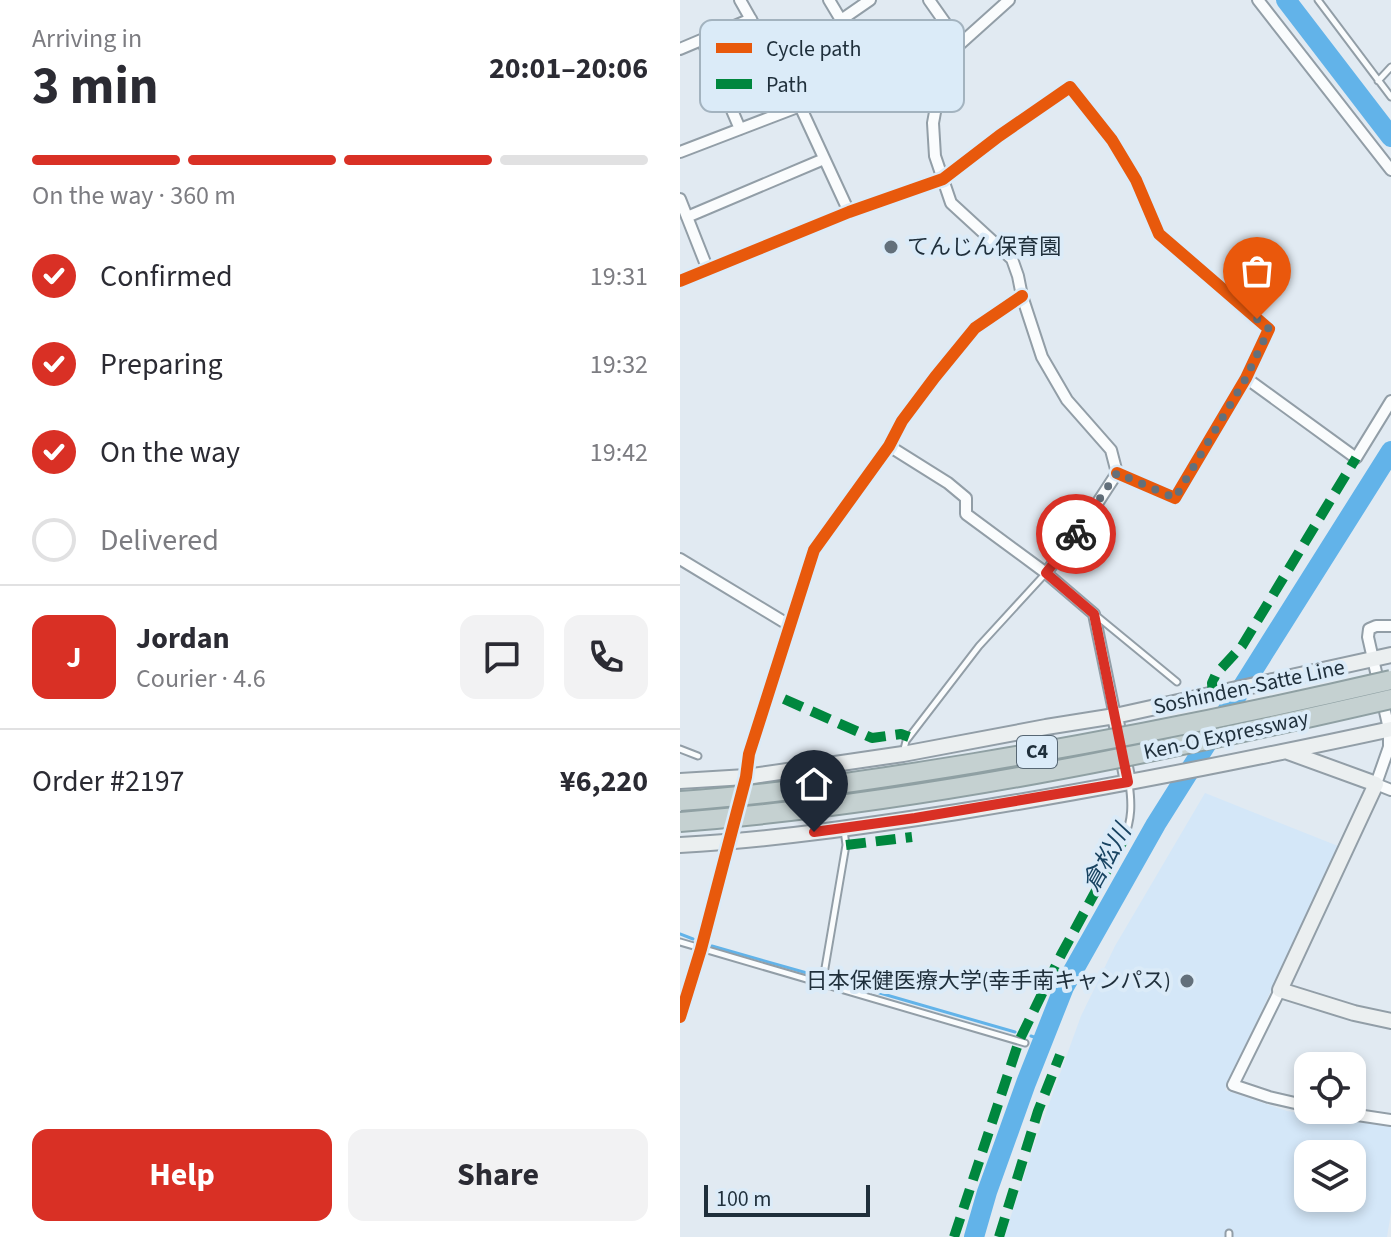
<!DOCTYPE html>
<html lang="en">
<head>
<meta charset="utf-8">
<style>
  body { margin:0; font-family:"Source Sans 3","Noto Sans JP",sans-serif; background:#f2f2f3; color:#2b2b33; height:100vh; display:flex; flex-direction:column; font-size:30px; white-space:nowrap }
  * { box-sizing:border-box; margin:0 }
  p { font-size:26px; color:#7c7c81 }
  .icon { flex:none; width:44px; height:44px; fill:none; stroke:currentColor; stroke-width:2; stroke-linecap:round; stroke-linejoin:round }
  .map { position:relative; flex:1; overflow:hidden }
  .side { display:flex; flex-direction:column; background:#fff; width:680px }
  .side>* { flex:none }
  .tools { position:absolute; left:614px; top:1052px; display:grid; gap:16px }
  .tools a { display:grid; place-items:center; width:72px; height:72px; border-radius:16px; background:#fff; box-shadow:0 4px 12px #0003; font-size:40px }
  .scale { position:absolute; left:24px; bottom:20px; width:166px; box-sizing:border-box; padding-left:8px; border:4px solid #1f2f3b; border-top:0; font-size:22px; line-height:28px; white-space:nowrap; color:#1f2f3b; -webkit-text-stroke:6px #dbebf8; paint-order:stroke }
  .pin { position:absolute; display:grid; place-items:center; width:68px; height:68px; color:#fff; margin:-82px -34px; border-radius:50% 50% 50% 0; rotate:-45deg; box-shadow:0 0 8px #0007 }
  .pin .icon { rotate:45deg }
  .courier { position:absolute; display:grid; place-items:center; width:80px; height:80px; margin:-40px; border:6px solid #d93025; border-radius:50%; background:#fff; color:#222; box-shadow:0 2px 10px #0007 }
  .summary em { font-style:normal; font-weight:700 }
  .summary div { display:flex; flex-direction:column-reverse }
  .summary { display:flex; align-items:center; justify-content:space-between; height:136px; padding:0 32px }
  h1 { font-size:52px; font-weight:700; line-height:60px }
  .bar { display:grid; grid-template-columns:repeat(4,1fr); gap:12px 8px; align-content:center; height:96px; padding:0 32px }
  .bar i { height:10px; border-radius:6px; background:#e1e1e2 }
  .bar .current { background:#d93025 }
  .bar p { grid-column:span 4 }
  .line { display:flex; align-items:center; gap:20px; padding:0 32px; border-top:2px solid #e1e1e2 }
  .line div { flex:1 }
  .round { display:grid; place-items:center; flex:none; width:84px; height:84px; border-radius:16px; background:#f2f2f3 }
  ol { padding:0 32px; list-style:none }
  li { display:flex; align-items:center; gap:24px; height:88px }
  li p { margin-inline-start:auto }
  li .icon { padding:8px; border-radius:50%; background:#d93025; color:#fff; stroke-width:4 }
  li:last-child { color:#7c7c81 }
  li i { width:44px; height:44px; border:4px solid #e1e1e2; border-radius:50% }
  .cta { display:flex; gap:16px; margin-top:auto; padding:16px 32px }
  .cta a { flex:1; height:92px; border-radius:16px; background:#d93025; color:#fff; font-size:32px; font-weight:700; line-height:92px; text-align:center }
  .cta a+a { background:#f2f2f3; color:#2b2b33 }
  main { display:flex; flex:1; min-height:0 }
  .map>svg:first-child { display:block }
</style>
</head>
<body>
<main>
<section class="side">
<div class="summary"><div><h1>3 min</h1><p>Arriving in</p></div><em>20:01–20:06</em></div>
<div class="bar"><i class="current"></i><i class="current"></i><i class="current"></i><i></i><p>On the way · 360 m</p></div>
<ol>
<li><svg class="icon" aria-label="check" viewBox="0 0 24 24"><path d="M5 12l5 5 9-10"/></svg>Confirmed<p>19:31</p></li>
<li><svg class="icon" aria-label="check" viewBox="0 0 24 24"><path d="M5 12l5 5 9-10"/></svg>Preparing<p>19:32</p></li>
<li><svg class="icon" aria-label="check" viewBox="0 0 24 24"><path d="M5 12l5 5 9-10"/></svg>On the way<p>19:42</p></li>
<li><i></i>Delivered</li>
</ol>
<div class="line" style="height:144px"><b class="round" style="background:#d93025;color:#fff">J</b><div><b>Jordan</b><p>Courier · 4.6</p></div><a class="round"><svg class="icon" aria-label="chat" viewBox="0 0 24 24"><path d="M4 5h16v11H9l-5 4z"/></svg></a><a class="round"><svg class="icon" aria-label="phone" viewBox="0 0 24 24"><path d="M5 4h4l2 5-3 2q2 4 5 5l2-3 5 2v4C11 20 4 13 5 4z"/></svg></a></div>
<div class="line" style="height:104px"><div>Order #2197</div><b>¥6,220</b></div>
<div class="cta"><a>Help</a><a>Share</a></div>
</section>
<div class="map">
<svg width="711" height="1237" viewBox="0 0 711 1237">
  <rect width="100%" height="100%" fill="#e1eaf2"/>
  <path fill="#d4e7f8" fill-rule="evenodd" d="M525 793 658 846 545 1090 607 1111 711 1127V1212L707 1237H324L356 1140 401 1016 435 946ZM628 1154H672V1198H628Z"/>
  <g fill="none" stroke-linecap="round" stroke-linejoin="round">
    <path stroke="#62b3e9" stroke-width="3" d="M0 934 13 939
      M32 946 134 975
      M151 979 335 1032
      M351 1036 363 1040"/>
    <path stroke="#62b3e9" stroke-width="20" d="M606 0 711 137
      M294 1237 307 1192 346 1083 384 987 476 824 711 451"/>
    <g stroke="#929ea7" stroke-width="9">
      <path id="lane" d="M638 0 711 97
        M698 81 711 67
        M418 617 497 682
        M0 749 18 756
        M223 753 226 741 299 646 365 574
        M444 839C452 819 452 804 449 783
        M0 942 345 1043
        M140 983 145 968 166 845 164 830
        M549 1237V1233"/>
    </g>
    <g stroke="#929ea7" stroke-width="14">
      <path id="street" d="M60 0 120 106 169 212
        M149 0 161 20
        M249 0 280 44
        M329 0 280 44 264 63 253 123 255 156 271 203 332 259 338 276 342 296 362 357 387 400 431 450 437 473 409 516 366 573
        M578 0 711 170
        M156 28 161 20 190 0
        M22 40 60 129
        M0 49 71 19
        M0 152 120 106
        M0 199 28 270
        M7 217 144 159
        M0 281 169 212 263 179 319 136 390 87 432 140 456 180 479 234 589 329 566 378 495 498 437 473
        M566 378 676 458 711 401
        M209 446 268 483 286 498V514L366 573 414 614 435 716
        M0 559 109 625
        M711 626H696L689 629 688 637 709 729V747L696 784 711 790
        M600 990 553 1085 589 1097 628 1106
        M0 1017 21 949 66 777 69 754 134 550 209 446 222 421 255 377 295 328 342 296
        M644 1110 711 1120"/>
    </g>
    <g stroke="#929ea7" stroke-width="18">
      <path id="secondary" d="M435 716 448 782
        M608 752 696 784 600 990 674 1013 711 1021
        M0 781 66 777 223 754 366 727 435 716 711 655
        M0 845C93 840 185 826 277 812 422 789 567 760 711 729"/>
    </g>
    <use href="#lane" stroke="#fafcfd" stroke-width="5"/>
    <use href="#street" stroke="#fafcfd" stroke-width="10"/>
    <use href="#secondary" stroke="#ebeff0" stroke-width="14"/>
    <g stroke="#8fa0a3" stroke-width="22" stroke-linecap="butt">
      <path id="highway-bridge" d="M0 801C99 794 197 779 295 763 434 740 573 712 711 680
        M0 822C240 803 477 753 711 699"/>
    </g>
    <use href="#highway-bridge" stroke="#c5d1d1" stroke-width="18"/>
    <path stroke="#00873e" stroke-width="10" stroke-dasharray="20 10" stroke-linecap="butt" d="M533 695 532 683 536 674 562 646 676 458
      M104 699 192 738 221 734 229 737
      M166 845 232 837
      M274 1237 339 1041 381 955 444 839
      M319 1237 358 1111 380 1055"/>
    <g stroke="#dbebf8" stroke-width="17">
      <path id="cycleway" d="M0 281 169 212 263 179 319 136 390 87 432 140 456 180 479 234 589 329 566 378 495 498 437 473
        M0 1017 21 949 66 777 69 754 134 550 209 446 222 421 255 377 295 328 342 296"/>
    </g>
    <use href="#cycleway" stroke="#e8590c" stroke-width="12"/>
  </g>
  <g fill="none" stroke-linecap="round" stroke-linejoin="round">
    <path stroke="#63707b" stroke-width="8" stroke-dasharray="0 14.4" d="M396 534 437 473 495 498 566 378 589 329 577 319"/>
    <path stroke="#d93025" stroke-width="10" d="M134 832 235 818 448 782 414 614 366 573 396 534"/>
  </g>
  <g fill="#63707b" stroke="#dbebf8" stroke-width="3">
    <circle cx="211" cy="247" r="8"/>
    <circle cx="507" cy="981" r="8"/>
  </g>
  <g text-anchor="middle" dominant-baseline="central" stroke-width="8" stroke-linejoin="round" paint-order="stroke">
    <rect fill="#dbebf8" stroke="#576774" stroke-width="2" x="337" y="736" width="40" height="32" rx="6"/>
    <g font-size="20" font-weight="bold" fill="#1f2f3b">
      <text x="357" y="752">C4</text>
    </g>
    <g font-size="22" fill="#1f2f3b" stroke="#dbebf8" text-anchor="start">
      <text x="227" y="247">てんじん保育園</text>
      <text x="491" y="981" text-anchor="end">日本保健医療大学(幸手南キャンパス)</text>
    </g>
    <g font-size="22" fill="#1f2f3b" stroke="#dbebf8">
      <text transform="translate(569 687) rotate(-12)">Soshinden-Satte Line</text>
      <text transform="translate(546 735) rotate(-12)">Ken-O Expressway</text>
    </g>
    <g font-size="24" font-style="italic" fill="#184361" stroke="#dbebf8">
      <text transform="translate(427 858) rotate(-61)">倉松川</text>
    </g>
  </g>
  <rect x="20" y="20" width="264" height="92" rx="12" fill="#dbebf8" stroke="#a3b3bf" stroke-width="2"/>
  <rect x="36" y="43" width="36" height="10" fill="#e8590c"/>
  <rect x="36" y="79" width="36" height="10" fill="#00873e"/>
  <g font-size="22" fill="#1f2f3b">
    <text x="86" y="56">Cycle path</text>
    <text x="86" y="92">Path</text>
  </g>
</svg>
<div class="tools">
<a><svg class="icon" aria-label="locate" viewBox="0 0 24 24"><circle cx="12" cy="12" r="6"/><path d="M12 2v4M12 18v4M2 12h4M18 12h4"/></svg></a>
<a><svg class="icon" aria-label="layers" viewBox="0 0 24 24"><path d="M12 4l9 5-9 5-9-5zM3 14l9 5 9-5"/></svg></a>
</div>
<div class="scale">100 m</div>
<div class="pin" style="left:577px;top:319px;background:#ea580c"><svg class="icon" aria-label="bag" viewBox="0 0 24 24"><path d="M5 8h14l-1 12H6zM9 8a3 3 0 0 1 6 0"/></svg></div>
<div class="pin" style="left:134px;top:832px;background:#1f2937"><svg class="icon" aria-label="home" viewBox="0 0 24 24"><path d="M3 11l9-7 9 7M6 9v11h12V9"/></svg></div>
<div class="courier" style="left:396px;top:534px"><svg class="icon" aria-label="bike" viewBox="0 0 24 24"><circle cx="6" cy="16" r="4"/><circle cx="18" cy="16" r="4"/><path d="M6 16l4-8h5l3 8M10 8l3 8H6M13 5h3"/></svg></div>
</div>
</main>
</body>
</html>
